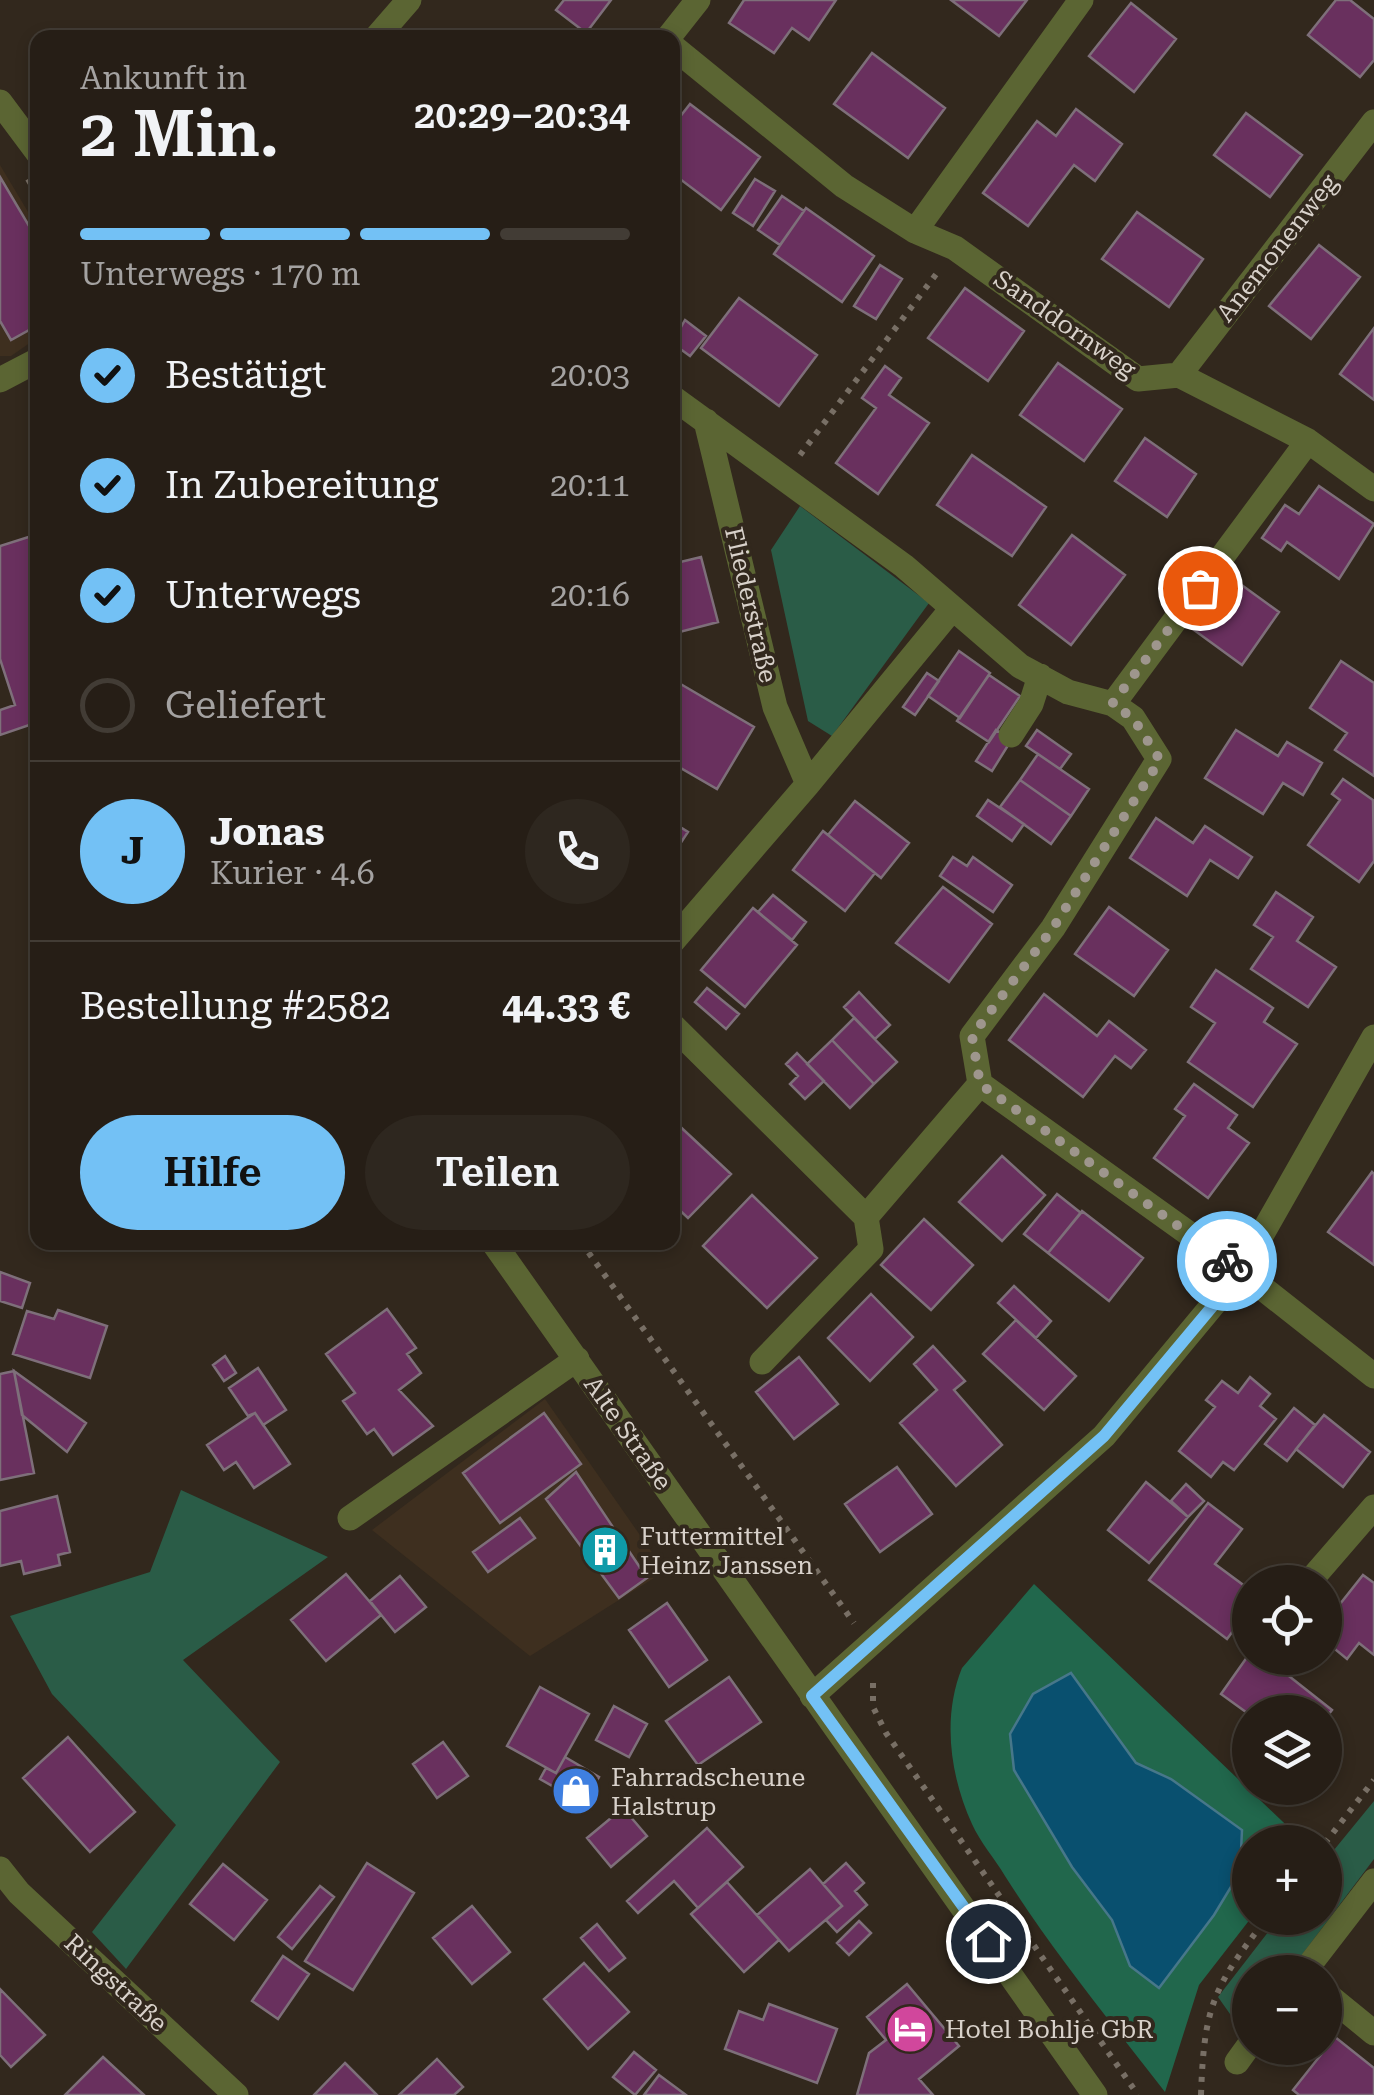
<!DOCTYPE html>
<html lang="de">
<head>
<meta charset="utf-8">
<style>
  body { margin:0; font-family:"Roboto Serif",serif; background:#2e271f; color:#f1f3f6; height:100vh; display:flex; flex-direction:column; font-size:38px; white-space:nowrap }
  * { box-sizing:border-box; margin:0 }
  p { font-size:32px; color:#a4a2a1 }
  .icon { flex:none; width:55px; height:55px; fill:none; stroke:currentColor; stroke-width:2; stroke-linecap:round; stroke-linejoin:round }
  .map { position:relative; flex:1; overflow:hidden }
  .details { position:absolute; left:30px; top:30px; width:650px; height:1220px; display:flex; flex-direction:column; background:#261e16; border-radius:20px; box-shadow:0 5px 15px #0003,0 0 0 2px #423c35 }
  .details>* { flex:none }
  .fabs { position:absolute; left:1232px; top:1565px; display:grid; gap:20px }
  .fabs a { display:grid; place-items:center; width:110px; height:110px; border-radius:50%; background:#261e16; box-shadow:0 5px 15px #0003,0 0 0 2px #423c35; font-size:50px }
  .pin { position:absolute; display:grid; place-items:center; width:85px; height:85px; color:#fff; margin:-42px; border:5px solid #fff; border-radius:50%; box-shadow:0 2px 10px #0007 }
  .courier { position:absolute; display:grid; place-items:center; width:100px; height:100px; margin:-50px; border:8px solid #73c1f5; border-radius:50%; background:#fff; color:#222; box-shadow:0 2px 12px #0007 }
  .overview em { font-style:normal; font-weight:600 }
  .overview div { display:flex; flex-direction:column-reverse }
  .overview { display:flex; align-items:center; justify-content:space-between; height:170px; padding:0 50px }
  h1 { font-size:65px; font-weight:600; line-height:75px }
  .bar { display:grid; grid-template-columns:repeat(4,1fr); gap:15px 10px; align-content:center; height:120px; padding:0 50px }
  .bar i { height:12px; border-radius:8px; background:#423c35 }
  .bar .current { background:#73c1f5 }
  .bar p { grid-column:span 4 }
  .line { display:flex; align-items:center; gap:25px; padding:0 50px; border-top:2px solid #423c35 }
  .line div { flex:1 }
  .round { display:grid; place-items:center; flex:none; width:105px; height:105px; border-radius:52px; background:#2e271f }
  ol { padding:0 50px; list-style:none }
  li { display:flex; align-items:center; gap:30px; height:110px }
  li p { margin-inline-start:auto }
  li .icon { padding:10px; border-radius:50%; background:#73c1f5; color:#111; stroke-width:4 }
  li:last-child { color:#a4a2a1 }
  li i { width:55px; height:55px; border:5px solid #423c35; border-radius:50% }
  .cta { display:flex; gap:20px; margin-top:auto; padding:20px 50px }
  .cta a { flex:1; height:115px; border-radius:60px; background:#73c1f5; color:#111; font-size:40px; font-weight:600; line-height:115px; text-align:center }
  .cta a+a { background:#2e271f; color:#f1f3f6 }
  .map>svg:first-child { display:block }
</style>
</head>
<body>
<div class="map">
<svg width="1374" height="2095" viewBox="0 0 1374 2095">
  <rect width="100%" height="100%" fill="#32281d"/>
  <path fill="#3e2f1f" d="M0 165 37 227V338L11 356H0Z
    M545 1399 665 1571 530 1656 372 1530Z"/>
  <path fill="#2a5c47" d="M800 506 929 603 832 736 808 721 771 550Z
    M181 1490 328 1557 183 1660 280 1762 126 1969 92 1932 176 1825 52 1694 10 1616 150 1572Z
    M1374 1801V1859L1289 1972H1250V2028L1230 2014 1218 1997 1279 1918H1325V1861Z"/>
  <path fill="#21674c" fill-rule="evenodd" d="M1034 1584 1304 1842H1250L1251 1918 1199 1985 1165 2092C1110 2021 1053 1952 1005 1876 995 1859 980 1842 972 1824 950 1776 942 1717 962 1668ZM1071 1673 1136 1763 1171 1779 1242 1831 1240 1872 1214 1915 1130 1966 1112 1920 1072 1867 1014 1770Z"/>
  <path fill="#09506f" stroke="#47778a" stroke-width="2.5" d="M1071 1673 1136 1763 1171 1779 1242 1830 1240 1872 1214 1915 1159 1988 1130 1966 1112 1920 1072 1867 1014 1770 1010 1734 1033 1694Z"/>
  <path fill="#69305e" stroke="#7e6f7a" stroke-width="2.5" d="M564 0H611L586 33 556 10Z
    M744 0H836L809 40 792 28 774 53 729 23Z
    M951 0H1027L999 36Z
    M1336 0H1350L1374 19V60L1360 77 1308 35Z
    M1131 3 1176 39 1134 92 1089 56Z
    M872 53 945 108 908 158 834 104Z
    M690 104 760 157 721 210 672 173V127Z
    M1076 109 1122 144 1095 181 1074 165 1028 226 983 193 1037 121 1056 136Z
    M1246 113 1302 155 1270 197 1214 155Z
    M0 177 38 241V325L11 340 0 321Z
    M755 179 775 191 753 226 733 213Z
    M782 196 804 211 780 245 758 230Z
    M806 208 874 256 842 302 774 254Z
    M1137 212 1203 259 1169 307 1102 259Z
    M1319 245 1360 277 1311 339 1269 306Z
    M880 265 902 279 876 319 854 306Z
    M965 288 1024 331 988 381 928 338Z
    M739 298 817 355 779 406 701 348Z
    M685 320 706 336 690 356 672 343Z
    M1374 328V400L1340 374Z
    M1058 363 1122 409 1084 461 1020 415Z
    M885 366 901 378 889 395 929 423 878 494 836 463 876 408 862 398Z
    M1145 438 1196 474 1167 517 1115 481Z
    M972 455 1046 507 1012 556 937 505Z
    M1319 486 1374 524 1339 579 1287 542 1281 551 1262 538 1285 505 1299 514Z
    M38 534V722L0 735V710L15 705 0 659V546Z
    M1072 535 1125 575 1071 645 1019 605Z
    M701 557 718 622 672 634V564Z
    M1232 578 1279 612 1242 665 1194 630Z
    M959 651 990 673 960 718 928 696Z
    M1341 661 1374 683V776L1335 750 1347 733 1310 708Z
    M927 673 939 681 915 715 903 707Z
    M989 675 1020 696 989 742 957 721Z
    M672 679 754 727 717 789 672 763Z
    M996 730 1012 739 992 771 976 761Z
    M1037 730 1071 754 1060 769 1026 746Z
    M1236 730 1278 756 1287 742 1322 763 1303 795 1283 783 1263 814 1205 778Z
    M1038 754 1089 789 1071 816 1020 780Z
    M1343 779 1373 800 1374 861 1359 882 1308 845 1340 800 1332 794Z
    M1020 780 1071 816 1051 844 1000 807Z
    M988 800 1024 824 1012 841 977 816Z
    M855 801 909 843 881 878 828 835Z
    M1156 818 1193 843 1205 826 1252 857 1238 878 1210 860 1187 896 1130 858Z
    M672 822 688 832 672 856Z
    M823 831 875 873 845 911 793 870Z
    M953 857 967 866 973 857 1012 885 993 912 940 876Z
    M943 887 992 924 949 982 896 943Z
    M1276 892 1313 917 1297 941 1336 967 1308 1007 1251 969 1273 937 1254 925Z
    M773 895 806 922 792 940 758 912Z
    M1109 907 1168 950 1134 996 1075 954Z
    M753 908 797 945 745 1007 701 970Z
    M1216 970 1273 1008 1264 1022 1297 1044 1253 1107 1188 1062 1215 1023 1191 1007Z
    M707 988 739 1014 726 1029 695 1002Z
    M859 992 890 1025 875 1039 844 1007Z
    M1044 994 1097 1036 1109 1021 1146 1050 1131 1068 1115 1056 1083 1097 1009 1040Z
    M854 1018 897 1062 874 1084 832 1040Z
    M832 1040 874 1084 850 1108 807 1064Z
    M797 1053 824 1081 805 1099 790 1084 798 1076 786 1064Z
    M1194 1084 1237 1115 1228 1128 1249 1143 1208 1198 1154 1158 1185 1116 1175 1109Z
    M672 1119 731 1174 688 1218 672 1203Z
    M1002 1156 1045 1195 1002 1241 959 1202Z
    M1372 1172 1374 1174V1265L1328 1232Z
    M1057 1194 1081 1213 1048 1253 1024 1234Z
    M752 1195 817 1258 767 1308 703 1246Z
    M1082 1211 1143 1258 1109 1301 1048 1253Z
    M924 1219 973 1265 931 1310 881 1265Z
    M0 1272 30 1283 22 1308 0 1301Z
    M1014 1286 1051 1321 1036 1338 998 1303Z
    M871 1294 913 1337 870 1381 828 1338Z
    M387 1309 416 1348 407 1354 421 1373 399 1390 433 1426 393 1455 374 1429 367 1434 343 1401 355 1393 326 1354Z
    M58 1310 107 1326 90 1378 13 1354 27 1311 54 1319Z
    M1016 1320 1076 1376 1044 1410 983 1354Z
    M933 1346 965 1381 954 1390 1002 1445 956 1486 900 1423 937 1390 914 1364Z
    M225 1356 236 1373 224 1381 213 1365Z
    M799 1357 838 1404 794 1439 756 1392Z
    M258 1368 286 1410 263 1425 255 1413 248 1416 229 1388Z
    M14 1371 86 1423 67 1452 22 1415Z
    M14 1371 34 1473 0 1480V1374Z
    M1250 1377 1270 1394 1260 1406 1276 1419 1234 1470 1223 1462 1211 1477 1179 1451 1215 1407 1206 1400 1222 1381 1238 1393Z
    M1294 1408 1315 1425 1287 1461 1265 1444Z
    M255 1413 290 1464 254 1488 236 1462 224 1470 207 1445Z
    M544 1413 581 1464 500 1523 463 1473Z
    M1324 1415 1370 1452 1343 1487 1296 1449Z
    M897 1467 932 1514 880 1552 845 1504Z
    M576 1472 647 1578 619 1598 546 1499Z
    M1146 1482 1188 1517 1149 1563 1108 1530Z
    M1186 1484 1204 1501 1188 1517 1171 1501Z
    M57 1496 70 1552 58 1555 60 1565 24 1574 21 1561 0 1566V1511Z
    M1208 1503 1242 1529 1215 1564 1250 1590V1608L1227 1639 1149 1580Z
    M520 1518 535 1538 488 1572 473 1552Z
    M346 1574 381 1615 326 1661 291 1620Z
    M1363 1575 1374 1583V1655L1359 1643 1347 1659 1325 1641V1623Z
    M400 1576 426 1607 395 1632 370 1601Z
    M667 1603 707 1660 669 1687 629 1630Z
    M1250 1653V1658H1266L1332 1710 1325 1719V1712L1250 1715 1221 1694Z
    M729 1677 761 1722 698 1765 666 1721Z
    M540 1687 589 1714 556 1773 507 1746Z
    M614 1706 647 1724 629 1757 596 1740Z
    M68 1737 135 1812 90 1852 23 1778Z
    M443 1742 468 1776 437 1798 413 1764Z
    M565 1757 599 1777 584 1804 540 1779 546 1768 556 1773Z
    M623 1808 647 1836 611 1867 587 1838Z
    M707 1828 743 1867 698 1908 674 1881 638 1913 627 1901Z
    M367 1863 414 1893 353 1990 305 1961Z
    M846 1863 864 1883 855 1891 867 1905 837 1932 826 1920 842 1906 823 1884Z
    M223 1864 267 1900 234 1940 190 1904Z
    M810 1869 842 1906 789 1951 757 1915Z
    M727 1882 779 1940 744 1972 691 1914Z
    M320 1886 334 1897 292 1949 278 1937Z
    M472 1906 510 1952 472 1984 433 1938Z
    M859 1921 871 1933 849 1955 837 1943Z
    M597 1924 625 1958 609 1971 581 1938Z
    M283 1956 309 1974 278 2019 252 2001Z
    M584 1963 629 2012 588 2049 544 1999Z
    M907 1984 959 2046 919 2079 933 2095H857L869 2053 886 2040 867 2017Z
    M0 1989 45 2035 11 2067 0 2055Z
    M769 2004 837 2029 817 2083 725 2049 739 2011 763 2020Z
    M1335 2037 1374 2068V2095H1299L1293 2090Z
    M634 2052 656 2070 635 2095 613 2077Z
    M103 2057 144 2095H65Z
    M437 2059 463 2087 454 2095H399Z
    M345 2063 377 2095H314Z
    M659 2075 686 2095H644Z"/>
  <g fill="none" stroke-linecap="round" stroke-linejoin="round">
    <path stroke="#786f65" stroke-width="6" stroke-dasharray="5 8" stroke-linecap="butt" d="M28 179 38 196
      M800 455 937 273
      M581 1242 854 1623
      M873 1683V1707L886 1733 1138 2095
      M1325 1843 1374 1780
      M1201 2095C1204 2007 1213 1987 1267 1918"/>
    <path stroke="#5b6533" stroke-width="25" d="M376 38 409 0
      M668 38 698 0
      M672 46 844 186 915 231 955 248 1138 379 1179 375 1308 441 1374 489
      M0 102 38 153
      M915 231 1081 0
      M1179 375 1374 122
      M0 380 38 360
      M672 397 904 566 1020 666 1068 692 1113 704 1133 718 1159 759 1053 928 972 1036 980 1084
      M1113 704 1308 441
      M1011 735 1031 704 1040 676
      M808 784 951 610
      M672 942 808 784 775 707 706 421
      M672 1025 866 1217 980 1084 1241 1271 1374 1376
      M493 1242 1095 2095
      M762 1362 871 1249 866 1217
      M350 1518 577 1359
      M1309 1582 1374 1507
      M812 1696 1104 1436 1241 1271 1374 1037
      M0 1869 19 1893 236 2095
      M1304 1972 1374 1881
      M1325 1993 1374 2033
      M1237 2062 1250 2044"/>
  </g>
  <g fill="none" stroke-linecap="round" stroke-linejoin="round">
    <path stroke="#9e968d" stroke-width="10" stroke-dasharray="0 18" d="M1200 588 1112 704 1133 718 1160 760 1053 928 972 1036 980 1084 1227 1261"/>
    <path stroke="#73c1f5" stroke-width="12" d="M988 1941 812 1696 1104 1436 1242 1271 1227 1261"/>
  </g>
  <defs>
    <g id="building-disc" transform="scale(2.5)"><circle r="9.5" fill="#0f9aa8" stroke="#32281d"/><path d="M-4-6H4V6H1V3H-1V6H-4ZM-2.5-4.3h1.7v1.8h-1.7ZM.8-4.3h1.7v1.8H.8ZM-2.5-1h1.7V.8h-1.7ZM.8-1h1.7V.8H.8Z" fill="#fff"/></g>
    <g id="shop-disc" transform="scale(2.5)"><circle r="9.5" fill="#3f7fe0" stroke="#32281d"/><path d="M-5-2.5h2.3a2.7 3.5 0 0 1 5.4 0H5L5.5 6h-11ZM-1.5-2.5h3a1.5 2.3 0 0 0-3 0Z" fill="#fff"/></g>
    <g id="hotel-disc" transform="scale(2.5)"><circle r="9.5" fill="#d1479c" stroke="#32281d"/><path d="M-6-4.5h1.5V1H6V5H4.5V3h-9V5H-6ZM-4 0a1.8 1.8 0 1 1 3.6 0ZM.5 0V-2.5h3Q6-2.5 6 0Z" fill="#fff"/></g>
  </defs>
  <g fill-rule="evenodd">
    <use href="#building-disc" x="605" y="1550"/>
    <use href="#shop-disc" x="576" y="1791"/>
    <use href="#hotel-disc" x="910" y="2029"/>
  </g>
  <g text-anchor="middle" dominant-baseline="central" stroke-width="8" stroke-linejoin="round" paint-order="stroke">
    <g font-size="25" fill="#d8d1ca" stroke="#32281d">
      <text transform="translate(1277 248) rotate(-52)">Anemonenweg</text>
      <text transform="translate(1065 324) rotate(35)">Sanddornweg</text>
      <text transform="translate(751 605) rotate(77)">Fliederstraße</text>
      <text transform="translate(628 1433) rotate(55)">Alte Straße</text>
      <text transform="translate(116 1983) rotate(43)">Ringstraße</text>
    </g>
    <g font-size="25" fill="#d8d1ca" stroke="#32281d" text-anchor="start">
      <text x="640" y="1536">Futtermittel<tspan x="640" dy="29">Heinz Janssen</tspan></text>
      <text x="611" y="1777">Fahrradscheune<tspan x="611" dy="29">Halstrup</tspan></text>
      <text x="945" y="2029">Hotel Bohlje GbR</text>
    </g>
  </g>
</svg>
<div class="fabs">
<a><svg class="icon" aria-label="locate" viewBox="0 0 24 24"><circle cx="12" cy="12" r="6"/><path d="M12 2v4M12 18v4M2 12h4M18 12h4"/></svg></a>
<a><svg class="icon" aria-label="layers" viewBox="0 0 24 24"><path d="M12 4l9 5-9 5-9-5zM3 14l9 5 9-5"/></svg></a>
<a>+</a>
<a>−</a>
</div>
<div class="pin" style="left:1200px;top:588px;background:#ea580c"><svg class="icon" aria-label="bag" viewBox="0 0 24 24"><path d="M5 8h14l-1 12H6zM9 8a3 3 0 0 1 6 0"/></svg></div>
<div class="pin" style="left:988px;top:1941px;background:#1f2937"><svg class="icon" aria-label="home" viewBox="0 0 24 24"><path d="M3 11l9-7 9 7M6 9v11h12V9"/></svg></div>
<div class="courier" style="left:1227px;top:1261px"><svg class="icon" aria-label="bike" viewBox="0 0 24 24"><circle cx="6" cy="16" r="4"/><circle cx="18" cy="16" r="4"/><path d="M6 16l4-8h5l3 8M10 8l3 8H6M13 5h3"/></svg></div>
<section class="details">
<div class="overview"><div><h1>2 Min.</h1><p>Ankunft in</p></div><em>20:29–20:34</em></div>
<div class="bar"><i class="current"></i><i class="current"></i><i class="current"></i><i></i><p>Unterwegs · 170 m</p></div>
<ol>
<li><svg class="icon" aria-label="check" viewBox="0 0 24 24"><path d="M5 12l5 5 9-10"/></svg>Bestätigt<p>20:03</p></li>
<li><svg class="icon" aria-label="check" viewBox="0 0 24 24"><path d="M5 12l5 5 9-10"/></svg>In Zubereitung<p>20:11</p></li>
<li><svg class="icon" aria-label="check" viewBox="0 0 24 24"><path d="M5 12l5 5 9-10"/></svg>Unterwegs<p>20:16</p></li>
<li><i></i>Geliefert</li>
</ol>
<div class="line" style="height:180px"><b class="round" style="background:#73c1f5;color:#111">J</b><div><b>Jonas</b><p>Kurier · 4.6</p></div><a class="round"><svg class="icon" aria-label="phone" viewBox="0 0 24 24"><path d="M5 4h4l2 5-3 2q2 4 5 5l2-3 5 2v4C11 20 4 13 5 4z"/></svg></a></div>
<div class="line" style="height:130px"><div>Bestellung #2582</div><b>44.33 €</b></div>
<div class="cta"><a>Hilfe</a><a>Teilen</a></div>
</section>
</div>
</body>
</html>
